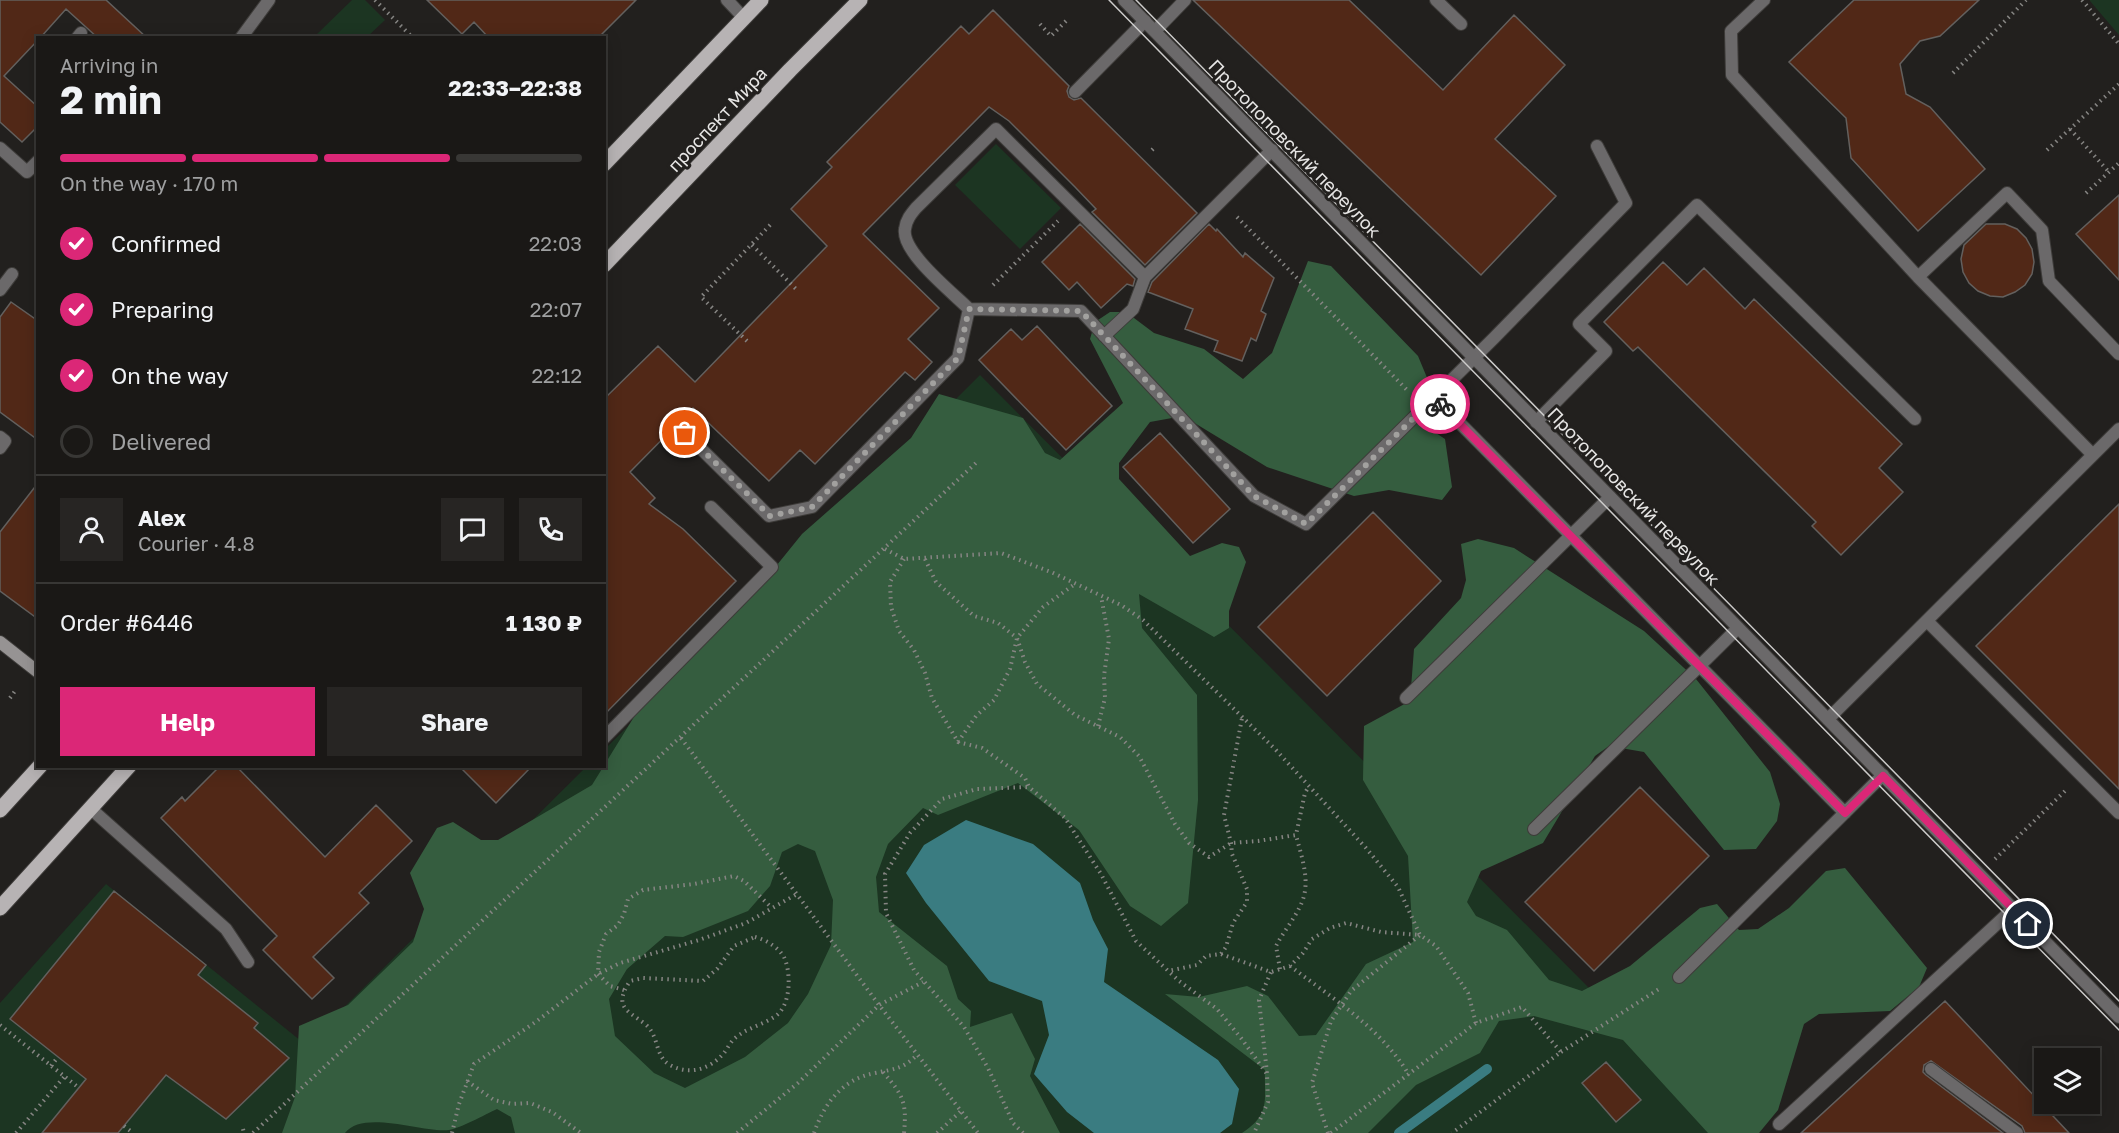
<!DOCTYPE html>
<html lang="en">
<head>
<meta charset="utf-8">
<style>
  body { margin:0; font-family:"Golos Text",sans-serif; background:#272523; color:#f1f3f6; height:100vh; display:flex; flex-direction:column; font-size:22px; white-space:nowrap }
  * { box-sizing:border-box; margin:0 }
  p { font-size:20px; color:#9fa0a1 }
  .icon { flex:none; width:33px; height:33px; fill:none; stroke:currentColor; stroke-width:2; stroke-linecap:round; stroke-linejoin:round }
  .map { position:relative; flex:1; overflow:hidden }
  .sheet { position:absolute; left:36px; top:36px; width:570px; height:732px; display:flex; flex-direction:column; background:#1a1816; border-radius:0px; box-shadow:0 3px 15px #0003,0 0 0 2px #383735 }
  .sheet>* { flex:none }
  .tools { position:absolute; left:2034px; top:1048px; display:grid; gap:12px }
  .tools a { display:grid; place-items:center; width:66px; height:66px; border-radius:0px; background:#1a1816; box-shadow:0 3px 15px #0003,0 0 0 2px #383735; font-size:30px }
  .pin { position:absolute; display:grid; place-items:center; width:51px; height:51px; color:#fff; margin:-26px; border:3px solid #fff; border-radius:50%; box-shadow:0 2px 6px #0007 }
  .courier { position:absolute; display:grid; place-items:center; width:60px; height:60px; margin:-30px; border:4px solid #db2777; border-radius:50%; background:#fff; color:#222; box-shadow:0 2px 8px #0007 }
  .summary em { font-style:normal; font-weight:700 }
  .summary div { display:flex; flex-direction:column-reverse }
  .summary { display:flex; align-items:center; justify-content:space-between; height:102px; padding:0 24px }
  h1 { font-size:39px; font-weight:700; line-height:45px }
  .bar { display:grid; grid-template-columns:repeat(4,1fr); gap:9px 6px; align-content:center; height:72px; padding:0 24px }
  .bar i { height:8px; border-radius:4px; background:#383735 }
  .bar .current { background:#db2777 }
  .bar p { grid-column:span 4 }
  .line { display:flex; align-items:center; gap:15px; padding:0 24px; border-top:2px solid #383735 }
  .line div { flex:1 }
  .round { display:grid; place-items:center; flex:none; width:63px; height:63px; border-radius:0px; background:#272523 }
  ol { padding:0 24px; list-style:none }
  li { display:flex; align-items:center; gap:18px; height:66px }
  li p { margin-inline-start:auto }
  li .icon { padding:6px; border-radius:50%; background:#db2777; color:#fff; stroke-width:4 }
  li:last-child { color:#9fa0a1 }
  li i { width:33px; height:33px; border:3px solid #383735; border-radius:50% }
  .cta { display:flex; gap:12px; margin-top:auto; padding:12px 24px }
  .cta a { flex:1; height:69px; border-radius:0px; background:#db2777; color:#fff; font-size:24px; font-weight:700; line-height:69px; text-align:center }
  .cta a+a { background:#272523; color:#f1f3f6 }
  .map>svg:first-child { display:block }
</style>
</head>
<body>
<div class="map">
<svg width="2119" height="1133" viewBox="0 0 2119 1133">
  <rect width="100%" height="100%" fill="#22201e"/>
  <path fill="#1c3522" d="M352 0H365L385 20 367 37H314Z
    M2090 0H2119V35L2090 1Z
    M996 144 1061 208 1020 249 955 185Z
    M980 375 1733 1133H0V1003L106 884 306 1045 586 767 604 766 605 749Z"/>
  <path fill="#355d3f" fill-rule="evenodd" d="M1308 261 1331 266 1418 356 1428 380 1430 429 1445 439 1452 487 1442 500 1389 490 1354 496 1267 467 1183 416 1150 422 1119 463V479L1190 556 1222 543 1239 547 1246 562 1229 611V628L1214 637 1139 594 1142 628 1197 695 1198 800 1188 903 1161 926 1130 906 1079 830 1018 783 938 815 923 808 888 844 876 877 879 912 947 966 958 999 971 1011 970 1027 1012 1013 1035 1059 1030 1076 1060 1133H515L511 1117 497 1109C484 1115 461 1128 449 1130 423 1133 363 1109 345 1133H282L295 1097 299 1026 348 1005 413 942 424 909 410 873 437 828 453 822 481 840H498L592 785 637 712 760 586 802 534 911 438 939 394 1023 418 1045 453 1060 460 1123 403 1090 339 1095 322 1110 312H1126L1154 333 1204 349 1243 379 1272 353ZM798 844 815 851 833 900 831 945 808 994 788 1023 745 1057 685 1088 654 1073 615 1036 609 999 627 969 665 936 683 937 748 911 770 886 782 852Z
    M1478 539 1514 548 1644 631 1696 679 1770 772 1780 804 1777 821 1756 849 1724 850 1644 752 1609 746 1595 756 1543 843 1481 871 1467 902 1476 916 1507 930 1549 980 1582 991 1630 966 1700 908 1717 904 1739 930 1758 929 1789 908 1826 871 1845 868 1927 968 1919 987 1890 1011 1819 1014 1804 1024 1778 1110 1759 1133H1708L1623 1040 1534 1016 1499 1021 1480 1053 1416 1085 1368 1133H1242C1271 1114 1264 1101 1265 1070L1165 994 1199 997 1247 986 1268 996 1299 1036 1316 1035 1366 964 1413 942 1408 856 1363 780 1364 726 1410 701 1414 649 1461 598 1466 580 1461 544Z"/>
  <path fill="#3a7c81" d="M966 820 1033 844 1080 883 1093 920 1108 949 1104 982 1218 1060 1239 1089 1232 1124 1220 1133H1094L1067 1112 1034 1074 1049 1035 1042 1001 989 981 926 903 906 873 924 845Z"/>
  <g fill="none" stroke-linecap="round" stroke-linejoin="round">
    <path stroke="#3a7c81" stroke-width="10" d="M1399 1133 1487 1069"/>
  </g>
  <path fill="#512817" stroke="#63605e" stroke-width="1.5" d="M0 0H106L147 38H98L66 9 40 38H38V40L4 76 38 107V126L22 142 0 122Z
    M427 0H636L598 38H489L474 22 462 34Z
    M1193 0H1349L1443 90 1514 15 1565 65 1495 139 1556 196 1481 275Z
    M1854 0H1979L1940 36 1920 41 1900 64 1906 94 1930 107 1985 169 1918 231 1851 158 1846 118 1789 62Z
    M993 10 1069 86 1067 91 1069 97 1074 100 1081 98 1197 213 1145 265 1092 212 1096 209 1075 187 1009 121 989 107 863 234 939 308 908 339 932 362 915 380 905 372 815 464 800 450 769 481 693 408 630 472 655 498 649 504 683 529 736 581 604 715V399L658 346 695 382 827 246 791 209 832 167 827 162 961 26 969 34Z
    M2119 195V280L2076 234Z
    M1080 224 1135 279 1133 286 1127 284 1101 308 1077 282 1069 290 1042 262Z
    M1209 224 1216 231 1217 229 1243 257 1245 253 1274 278 1261 311 1266 314 1256 341 1251 338 1242 361 1214 351 1218 341 1185 329 1193 309 1148 292 1152 282Z
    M1986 224H2005L2017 229 2026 238 2032 249 2034 262 2032 274 2025 285 2015 292 2003 297 1990 296 1978 291 1969 283 1963 272 1961 259 1964 245Z
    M1663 262 1687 285 1704 268 1745 309 1754 299 1902 444 1879 468 1903 492 1841 555 1812 526 1816 522 1638 347 1633 351 1604 322Z
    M11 302 38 321V440L0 412V317Z
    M1037 326 1112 406 1066 450 979 360 1011 329 1022 340Z
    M1160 433 1230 509 1193 543 1123 467Z
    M38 483V619L0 591V532Z
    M2119 504V789L1976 646Z
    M1373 512 1441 581 1327 696 1258 627Z
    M220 766H236L325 857 376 805 412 841 359 893 369 903 313 957 334 978 312 999 263 950 277 936 161 818 182 797 185 801Z
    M459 766H532L496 803Z
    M1640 787 1709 856 1594 971 1525 902Z
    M114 891 206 965 198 975 258 1023 254 1028 289 1058 226 1119 166 1075 118 1133H42L86 1079 10 1019Z
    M1945 1001 2069 1133H2025L2022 1126 1931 1061 1924 1065 1923 1072 1926 1075 2003 1133H1801Z
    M1606 1062 1641 1100 1616 1122 1582 1083Z"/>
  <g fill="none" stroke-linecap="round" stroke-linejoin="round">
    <g stroke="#3e3c3a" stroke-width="14">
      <path id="service" d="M727 0 743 17
        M1436 0 1461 24
        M1764 0 1731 31 1732 75 1918 277 2007 193 2042 230 2049 281 2119 354
        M1155 31 1185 0
        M77 38 81 33
        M241 38 269 0
        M1075 92 1145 21
        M0 148 27 172 38 161
        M1145 277 996 129 916 208C911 214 906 220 905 229 901 252 953 293 969 309L1081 311 1254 496 1306 524 1494 338 1626 203 1597 146
        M1918 277 2093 455
        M0 290 12 274
        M1104 336 1133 309 1145 277 1272 150
        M1434 397 1845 813
        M1536 422 1606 351 1579 324 1697 205 1915 419
        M685 433 769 516 812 507 949 367 958 358 969 309
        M0 437 5 441 0 448
        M1927 621 2119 813
        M1406 698 1610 497
        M1828 719 2119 429
        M604 738 772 567 711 507
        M90 808 226 929 248 962
        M1534 829 1738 628
        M1679 977 1883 775
        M1931 1069 2017 1133
        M1779 1124 2013 909"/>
    </g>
    <g stroke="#3e3c3a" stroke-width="14">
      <path id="tertiary" d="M1124 0 2119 1017"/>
    </g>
    <g stroke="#3e3c3a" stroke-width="14">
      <path id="secondary" d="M0 642 38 672"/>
    </g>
    <g stroke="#3e3c3a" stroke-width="17">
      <path id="primary" d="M604 164 761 0
        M604 265 790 70 860 0
        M0 810 40 766
        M0 908 129 766"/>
    </g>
    <path stroke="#868583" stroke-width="4" stroke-dasharray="1.5 4.5" stroke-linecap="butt" d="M375 0 413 38
      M2082 0 2119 44
      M1040 24 1051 36 1069 18
      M1953 73 2026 0
      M2070 129 2109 172
      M1152 150 1156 146
      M2047 150 2119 84
      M2086 193 2119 163
      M1237 217 1409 392
      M752 245 797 290
      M993 285 1058 221
      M747 341 701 297 771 224
      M885 549 904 559 1001 553 1051 572 1121 605 1143 620 1275 749 1366 848 1398 887 1420 935 1381 932 1346 923 1330 928 1312 939 1303 953 1290 966 1271 972 1221 954 1206 956 1197 965 1168 971
      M904 559 890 582 891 607 899 631 914 650 925 673 932 698 958 742 982 748 1025 778 1029 787 1065 818 1101 874 1136 941 1179 981 1217 1009 1241 1038 1267 1074 1268 1102 1254 1133
      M925 559 936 582 974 616 998 623 1017 638 1025 662 1037 684 1075 715 1120 737 1139 756 1175 824 1189 843 1209 857 1231 843 1258 841 1296 835 1305 793 1309 786
      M10 698 15 691
      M1098 726 1105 698 1104 676 1109 639 1101 596
      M681 738 879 1005 978 1133
      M958 742 976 716 994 700 1010 669 1017 638 1043 607 1075 584
      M1995 859 2065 791
      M755 937C766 940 778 947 784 957 791 972 791 1002 778 1014 765 1025 747 1027 734 1039 730 1043 727 1049 724 1053 710 1069 690 1076 670 1065 654 1056 660 1036 645 1024 627 1010 613 1007 630 981L643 978 703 981 717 969 734 946Z
      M1221 954 1226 947 1233 923 1247 902V889L1232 854 1231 843 1224 815 1242 718
      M1290 966C1332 998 1382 1029 1409 1075
      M1280 969 1276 946C1284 930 1299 914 1304 896 1309 876 1301 855 1296 835
      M624 990 610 986 598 974 599 952 606 934 618 925 624 914 628 899 643 890 694 884 734 876 744 881 772 908
      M0 1025 79 1088
      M1561 1052 1659 989
      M51 1066 58 1057
      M883 1072C903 1095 907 1102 904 1133
      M1267 1073 1259 1000 1271 972
      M467 1081 494 1100 512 1104 530 1103 552 1112 581 1133
      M124 1126 133 1133
      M243 1129 244 1133
      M16 1133 64 1077
      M253 1133 977 462
      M452 1133 459 1104 474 1064 537 1021 598 974 620 963 699 940 746 923 797 894
      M737 1133 798 1083 879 1005 923 982
      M814 1133C824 1104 842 1079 875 1073 894 1069 903 1069 917 1055
      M937 1133 961 1111
      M1023 1133 1013 1123 988 1068 964 1027 914 970 886 913 885 874 910 833 942 799 977 789 1029 787
      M1328 1133 1312 1083 1331 1021 1351 991 1420 935 1436 946 1468 993 1476 1023
      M1331 1133 1476 1023 1522 1007 1561 1052 1452 1133"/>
    <use href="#service" stroke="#6b696a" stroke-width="12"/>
    <use href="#tertiary" stroke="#6b696a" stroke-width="12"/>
    <use href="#secondary" stroke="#969393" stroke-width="12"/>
    <use href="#primary" stroke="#b7b3b4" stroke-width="15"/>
    <path stroke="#cccbca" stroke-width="1.5" d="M1109 0 2119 1030
      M1136 0 2119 1001"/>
  </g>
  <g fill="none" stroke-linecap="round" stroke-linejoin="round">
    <path stroke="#a2a19f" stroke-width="6" stroke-dasharray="0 10.8" d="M685 433 770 516 812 507 949 367 958 358 969 309 1081 311 1254 496 1306 524 1434 398 1440 404"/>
    <path stroke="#db2777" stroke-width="8" d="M1440 404 1845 813 1883 776 2028 924"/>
  </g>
  <g text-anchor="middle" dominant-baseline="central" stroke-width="6" stroke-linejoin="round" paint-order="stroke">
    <g font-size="18" fill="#e7e6e5" stroke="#22201e">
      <text transform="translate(717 119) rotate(-47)">проспект Мира</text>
      <text transform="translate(1295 148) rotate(46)">Протопоповский переулок</text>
      <text transform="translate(1634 496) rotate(46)">Протопоповский переулок</text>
    </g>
  </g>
</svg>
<div class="tools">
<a><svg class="icon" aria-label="layers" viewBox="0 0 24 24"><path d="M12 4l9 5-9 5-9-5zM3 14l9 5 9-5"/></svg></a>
</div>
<div class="pin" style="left:685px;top:433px;background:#ea580c"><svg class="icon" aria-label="bag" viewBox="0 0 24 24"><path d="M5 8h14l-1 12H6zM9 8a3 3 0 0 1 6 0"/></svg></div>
<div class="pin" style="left:2028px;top:924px;background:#1f2937"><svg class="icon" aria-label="home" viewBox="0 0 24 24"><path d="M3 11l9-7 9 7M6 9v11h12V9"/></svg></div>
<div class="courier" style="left:1440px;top:404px"><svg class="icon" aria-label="bike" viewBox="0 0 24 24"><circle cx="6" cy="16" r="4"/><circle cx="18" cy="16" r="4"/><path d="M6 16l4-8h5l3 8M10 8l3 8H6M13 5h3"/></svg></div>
<section class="sheet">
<div class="summary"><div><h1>2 min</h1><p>Arriving in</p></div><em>22:33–22:38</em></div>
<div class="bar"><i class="current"></i><i class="current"></i><i class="current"></i><i></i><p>On the way · 170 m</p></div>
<ol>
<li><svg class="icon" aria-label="check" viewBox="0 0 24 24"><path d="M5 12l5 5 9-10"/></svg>Confirmed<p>22:03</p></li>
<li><svg class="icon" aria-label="check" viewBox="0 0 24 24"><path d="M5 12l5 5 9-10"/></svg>Preparing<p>22:07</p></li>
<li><svg class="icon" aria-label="check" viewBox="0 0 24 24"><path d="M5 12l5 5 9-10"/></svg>On the way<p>22:12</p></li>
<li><i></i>Delivered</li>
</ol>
<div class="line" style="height:108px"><a class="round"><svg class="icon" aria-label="person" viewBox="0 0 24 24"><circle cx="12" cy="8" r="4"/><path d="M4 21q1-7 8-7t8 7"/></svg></a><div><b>Alex</b><p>Courier · 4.8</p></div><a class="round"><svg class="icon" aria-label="chat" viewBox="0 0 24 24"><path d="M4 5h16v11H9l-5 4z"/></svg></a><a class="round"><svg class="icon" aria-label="phone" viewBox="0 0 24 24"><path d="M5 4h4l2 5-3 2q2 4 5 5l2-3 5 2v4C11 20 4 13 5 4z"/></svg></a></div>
<div class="line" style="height:78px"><div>Order #6446</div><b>1 130 ₽</b></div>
<div class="cta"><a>Help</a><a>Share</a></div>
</section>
</div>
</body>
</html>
